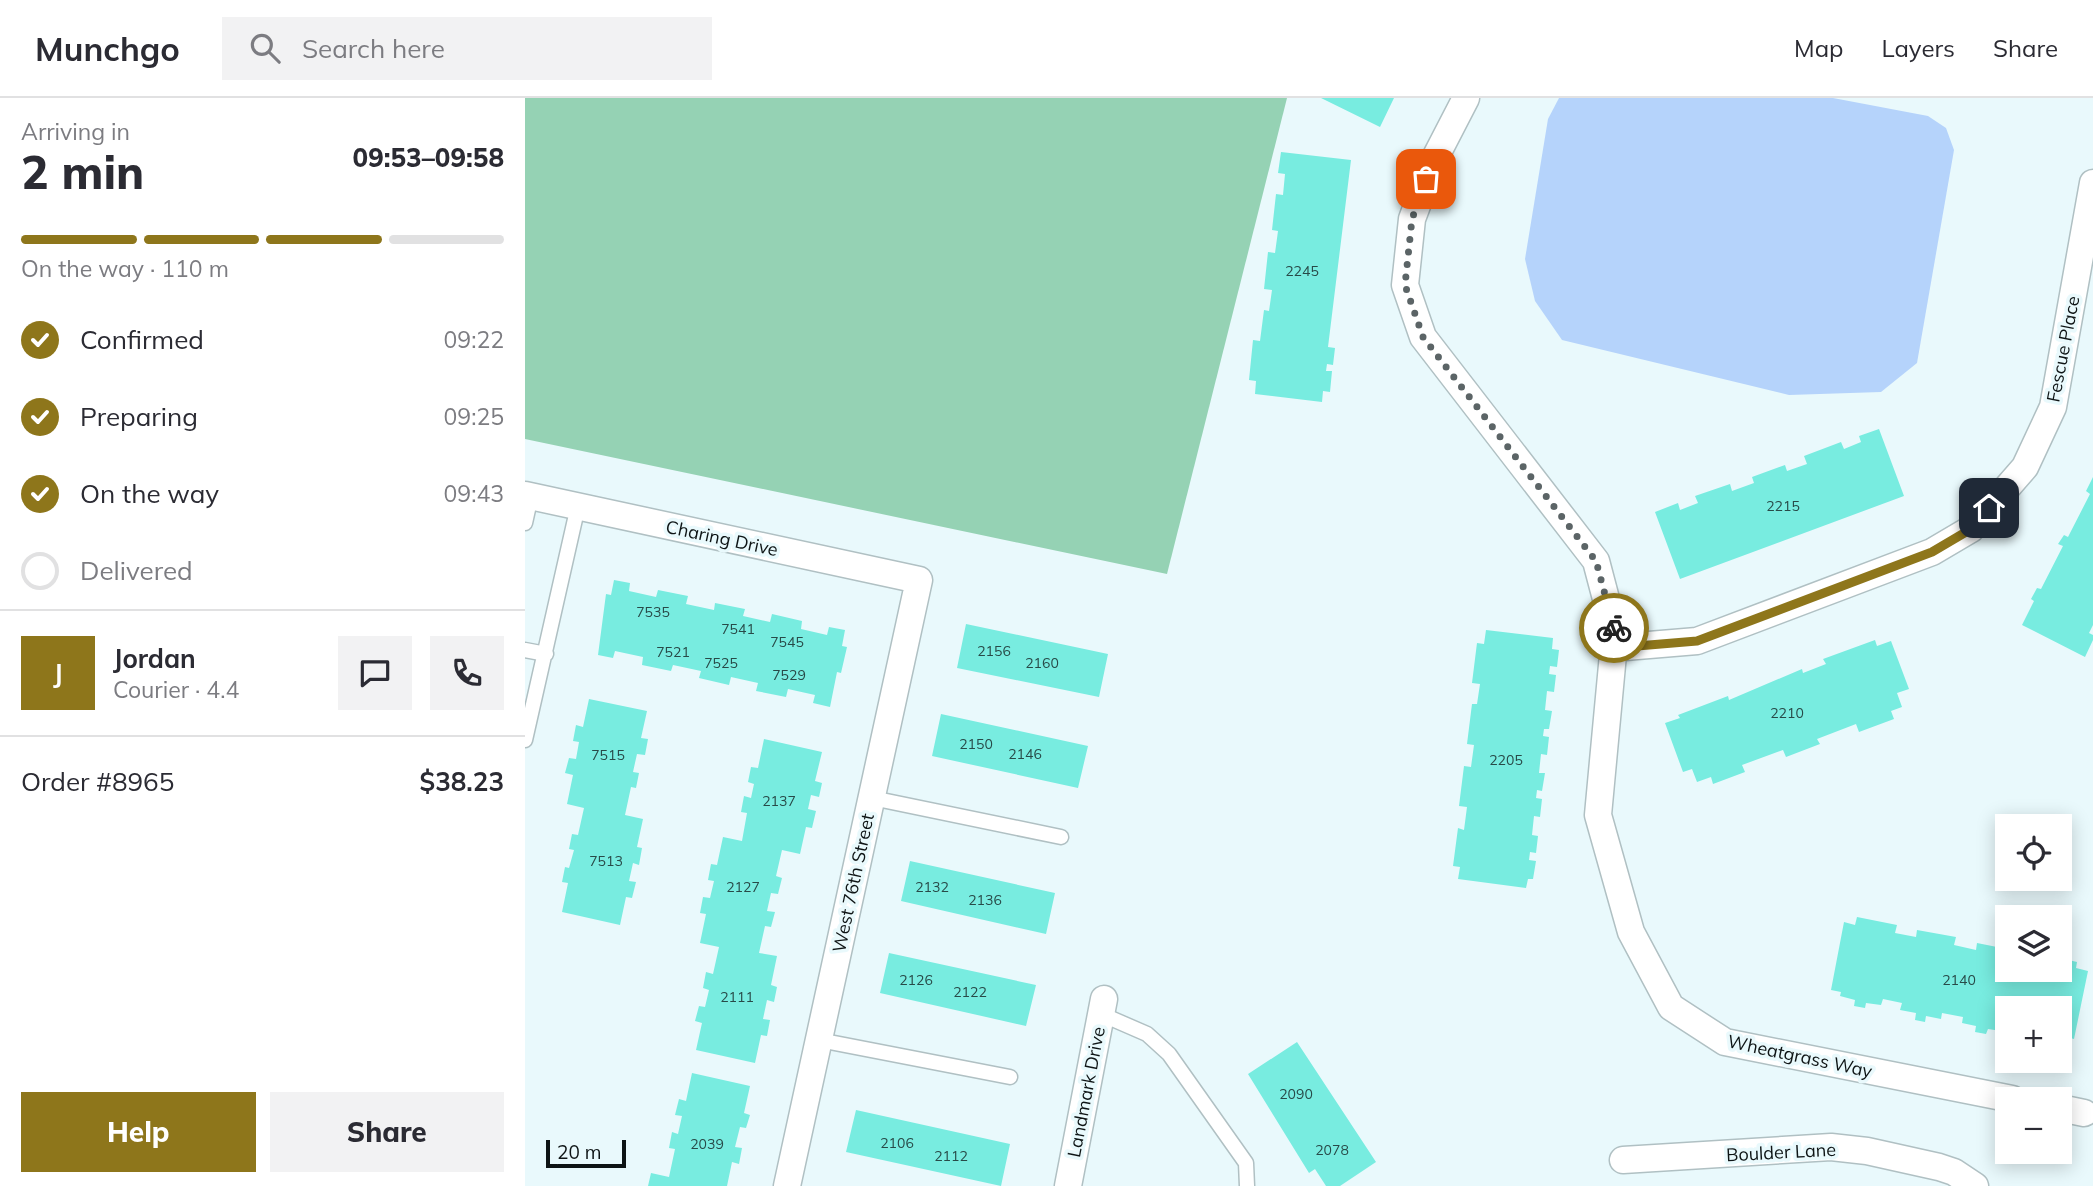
<!DOCTYPE html>
<html lang="en">
<head>
<meta charset="utf-8">
<style>
  body { margin:0; font-family:Mulish,sans-serif; background:#f2f2f3; color:#2b2b33; height:100vh; display:flex; flex-direction:column; font-size:26px; white-space:nowrap }
  * { box-sizing:border-box; margin:0 }
  p { font-size:23px; color:#7c7c81 }
  .icon { flex:none; width:38px; height:38px; fill:none; stroke:currentColor; stroke-width:2; stroke-linecap:round; stroke-linejoin:round }
  .map { position:relative; flex:1; overflow:hidden }
  .sheet { display:flex; flex-direction:column; background:#fff; width:525px }
  .sheet>* { flex:none }
  .fabs { position:absolute; left:1470px; top:716px; display:grid; gap:14px }
  .fabs a { display:grid; place-items:center; width:77px; height:77px; border-radius:0px; background:#fff; box-shadow:0 4px 18px #0003; font-size:35px }
  .scale { position:absolute; left:21px; bottom:18px; width:80px; box-sizing:border-box; padding-left:7px; border:4px solid #0e1415; border-top:0; font-size:19px; line-height:24px; white-space:nowrap; color:#0e1415; -webkit-text-stroke:5px #e9f9fc; paint-order:stroke }
  .pin { position:absolute; display:grid; place-items:center; width:60px; height:60px; color:#fff; margin:-30px; border-radius:14px; box-shadow:0 4px 10px #0006 }
  .courier { position:absolute; display:grid; place-items:center; width:70px; height:70px; margin:-35px; border:5px solid #8e761b; border-radius:50%; background:#fff; color:#222; box-shadow:0 2px 9px #0007 }
  .overview em { font-style:normal; font-weight:800 }
  .overview div { display:flex; flex-direction:column-reverse }
  .overview { display:flex; align-items:center; justify-content:space-between; height:119px; padding:0 21px }
  h1 { font-size:46px; font-weight:800; line-height:52px }
  .bar { display:grid; grid-template-columns:repeat(4,1fr); gap:10px 7px; align-content:center; height:84px; padding:0 21px }
  .bar i { height:9px; border-radius:5px; background:#e1e1e2 }
  .bar .selected { background:#8e761b }
  .bar p { grid-column:span 4 }
  .line { display:flex; align-items:center; gap:18px; padding:0 21px; border-top:2px solid #e1e1e2 }
  .line div { flex:1 }
  .round { display:grid; place-items:center; flex:none; width:74px; height:74px; border-radius:0px; background:#f2f2f3 }
  ol { padding:0 21px; list-style:none }
  li { display:flex; align-items:center; gap:21px; height:77px }
  li p { margin-inline-start:auto }
  li .icon { padding:7px; border-radius:50%; background:#8e761b; color:#fff; stroke-width:4 }
  li:last-child { color:#7c7c81 }
  li i { width:38px; height:38px; border:4px solid #e1e1e2; border-radius:50% }
  .cta { display:flex; gap:14px; margin-top:auto; padding:14px 21px }
  .cta a { flex:1; height:80px; border-radius:0px; background:#8e761b; color:#fff; font-size:28px; font-weight:800; line-height:80px; text-align:center }
  .cta a+a { background:#f2f2f3; color:#2b2b33 }
  header { display:flex; align-items:center; gap:42px; box-sizing:border-box; height:98px; padding:0 35px; background:#fff; border-bottom:2px solid #e1e1e2 }
  header strong { font-size:33px }
  nav { display:flex; gap:38px; margin-inline-start:auto; font-size:24px }
  .search { width:490px; height:63px; background:#f2f2f3; display:flex; align-items:center; gap:18px; box-sizing:border-box; padding:0 24px; border-radius:0px; color:#7c7c81; font-size:26px }
  main { display:flex; flex:1; min-height:0 }
  .map>svg:first-child { display:block }
</style>
</head>
<body>
<header>
<strong>Munchgo</strong>
<div class="search"><svg class="icon" aria-label="search" viewBox="0 0 24 24"><circle cx="10" cy="10" r="6"/><path d="M15 15l6 6"/></svg>Search here</div>
<nav><a>Map</a><a>Layers</a><a>Share</a></nav>
</header>
<main>
<section class="sheet">
<div class="overview"><div><h1>2 min</h1><p>Arriving in</p></div><em>09:53–09:58</em></div>
<div class="bar"><i class="selected"></i><i class="selected"></i><i class="selected"></i><i></i><p>On the way · 110 m</p></div>
<ol>
<li><svg class="icon" aria-label="check" viewBox="0 0 24 24"><path d="M5 12l5 5 9-10"/></svg>Confirmed<p>09:22</p></li>
<li><svg class="icon" aria-label="check" viewBox="0 0 24 24"><path d="M5 12l5 5 9-10"/></svg>Preparing<p>09:25</p></li>
<li><svg class="icon" aria-label="check" viewBox="0 0 24 24"><path d="M5 12l5 5 9-10"/></svg>On the way<p>09:43</p></li>
<li><i></i>Delivered</li>
</ol>
<div class="line" style="height:126px"><b class="round" style="background:#8e761b;color:#fff">J</b><div><b>Jordan</b><p>Courier · 4.4</p></div><a class="round"><svg class="icon" aria-label="chat" viewBox="0 0 24 24"><path d="M4 5h16v11H9l-5 4z"/></svg></a><a class="round"><svg class="icon" aria-label="phone" viewBox="0 0 24 24"><path d="M5 4h4l2 5-3 2q2 4 5 5l2-3 5 2v4C11 20 4 13 5 4z"/></svg></a></div>
<div class="line" style="height:91px"><div>Order #8965</div><b>$38.23</b></div>
<div class="cta"><a>Help</a><a>Share</a></div>
</section>
<div class="map">
<svg width="1568" height="1088" viewBox="0 0 1568 1088">
  <rect width="100%" height="100%" fill="#e9f9fc"/>
  <path fill="#95d2b4" d="M0 0H762L642 476 0 341Z"/>
  <path fill="#b5d3fb" d="M1034 0H1308L1403 18 1421 30 1429 52 1392 265 1356 294 1264 297 1037 242 1010 203 1000 161 1023 21Z"/>
  <path fill="#78ece0" d="M796 0H869L855 29Z
    M756 54 826 62 803 249 810 250 808 267 802 266 801 273H807L805 294 798 293 797 304 730 296 731 283 724 282 728 242 735 243 739 212 744 213 747 192 739 191 743 154 750 155 753 133 747 132 751 96 758 97 760 76 753 75Z
    M1354 331 1379 398 1155 481 1130 414 1153 405 1155 412 1173 405 1170 398 1205 386 1207 393 1229 385 1227 379 1260 367 1262 373 1282 366 1279 358 1316 344 1319 351 1336 344 1334 338Z
    M1568 379V527L1564 535 1568 537V542L1560 559 1497 527 1509 503 1506 501 1512 490 1516 491 1538 448 1533 446 1539 437 1543 439 1565 396 1561 393Z
    M89 482 105 485 104 493 131 499 133 492 163 498 161 506 189 512 190 505 220 511 218 518 245 524 247 516 277 523 276 531 302 537 304 529 320 532 317 548 322 549 316 575 312 574 305 609 288 605 290 597 263 591 261 599 231 593 233 585 206 579 204 587 174 580 176 573 148 567 146 573 117 567 118 559 90 553 88 560 73 557 81 496 86 497Z
    M441 526 583 556 574 599 432 570Z
    M961 532 1028 540 1027 551 1034 552 1032 569 1025 568 1024 576 1031 577 1029 594 1022 593 1020 612 1027 613 1024 631H1019L1018 638 1024 639 1022 657 1016 656 1014 675H1020L1017 693 1012 692 1011 700 1017 701 1015 719 1009 718 1007 737 1013 738 1011 755 1005 754 1004 762 1011 763 1008 781H1003L1001 790 933 781 935 769 928 768 933 730 939 732 942 709 934 708 939 668 946 669 949 647 942 646 947 606H952L955 586 947 585 952 545 959 546Z
    M1350 542 1352 548 1366 543 1384 591 1372 595 1377 609 1366 613 1369 621 1334 634 1331 626 1292 641 1295 646 1261 659 1258 652 1217 667 1220 674 1188 686 1186 679 1172 684 1167 671 1158 674 1140 625 1155 620 1153 617 1203 598 1204 602 1277 571 1278 575 1301 566 1298 561Z
    M64 601 122 613 116 640 123 641 120 657 112 656 108 674 114 675 111 690 106 689 100 717 118 721 112 749 117 750 114 767 108 765 104 783 111 784 107 800 101 799 95 827 37 814 43 785 37 784 40 769 44 770 49 752 44 751 47 736 53 737 59 710 42 706 48 677 40 675 44 660 51 661 54 644 48 643 51 627 58 629Z
    M416 616 563 648 553 690 407 658Z
    M239 641 297 654 290 683 297 685 294 699 286 697 283 711 291 713 287 730 281 729 275 756 257 752 251 778 257 780 253 796 246 795 242 813 250 814 246 829 240 828 234 855 252 858 246 887 252 889 249 904 242 902 238 921 245 922 242 938 236 937 230 965 171 952 177 925 170 923 174 908 180 909 184 892 178 890 181 874 188 876 194 849 175 845 181 816 175 815 178 799 185 800 189 783 183 782 186 766 192 767 198 739 217 743 222 715 216 714 219 698 226 700 229 686 223 684 226 669 233 670Z
    M385 763 530 795 521 836 376 803Z
    M1332 819 1372 827 1370 835 1391 839 1392 832 1431 839 1429 847 1451 852 1452 845 1482 851V872H1535V860L1552 864 1551 870 1563 873 1549 941 1538 938 1535 950V910H1482V928L1478 927 1476 933 1463 931 1461 936 1450 934 1451 928 1437 925 1438 919 1417 915 1416 921 1401 918 1400 924 1390 922 1391 915 1375 912 1377 905 1358 901 1356 907 1341 905 1340 910 1329 908 1330 902 1315 898 1316 894 1306 892 1319 824 1330 827Z
    M364 855 511 887 501 928 355 895Z
    M772 944 851 1064 815 1088H801L790 1071 784 1075 723 976Z
    M167 975 225 988 219 1015 225 1017 221 1030 215 1029 210 1049 217 1050 214 1066 207 1064 202 1088H123L126 1075 144 1079 150 1051 144 1050 147 1034 153 1036 157 1018 150 1017 154 1001 161 1003Z
    M331 1012 485 1046 476 1088 321 1054Z"/>
  <g fill="none" stroke-linecap="round" stroke-linejoin="round">
    <g stroke="#b0c0c3" stroke-width="17">
      <path id="service" d="M0 425 6 398
        M0 552 21 556
        M0 642 53 408
        M347 700 536 739
        M576 916 622 936 644 956 721 1065 722 1088
        M294 942 485 979"/>
    </g>
    <g stroke="#b0c0c3" stroke-width="29">
      <path id="minor" d="M941 0 909 62 887 121 880 187 898 239 1071 463 1090 535 1073 717 1106 834 1146 909 1200 944 1487 1001
        M0 397 394 482 262 1088
        M1088 550 1172 543 1407 454 1446 431 1500 369 1528 309 1568 85
        M1535 1010 1559 1015
        M1098 1062 1306 1049 1342 1053 1414 1069 1429 1074 1450 1088
        M543 1088 579 901"/>
    </g>
    <use href="#service" stroke="#fff" stroke-width="14"/>
    <use href="#minor" stroke="#fff" stroke-width="26"/>
  </g>
  <g fill="none" stroke-linecap="round" stroke-linejoin="round">
    <path stroke="#5b6466" stroke-width="7" stroke-dasharray="0 12.6" d="M901 81 887 121 880 187 898 239 1071 463 1089 530"/>
    <path stroke="#8e761b" stroke-width="9" d="M1089 530 1088 550 1172 543 1407 454 1446 431 1464 410"/>
  </g>
  <g text-anchor="middle" dominant-baseline="central" stroke-width="7" stroke-linejoin="round" paint-order="stroke">
    <g font-size="14" fill="#284a48">
      <text x="777" y="173">2245</text>
      <text x="1258" y="408">2215</text>
      <text x="128" y="514">7535</text>
      <text x="213" y="531">7541</text>
      <text x="262" y="544">7545</text>
      <text x="469" y="553">2156</text>
      <text x="148" y="554">7521</text>
      <text x="196" y="565">7525</text>
      <text x="517" y="565">2160</text>
      <text x="264" y="577">7529</text>
      <text x="1262" y="615">2210</text>
      <text x="451" y="646">2150</text>
      <text x="500" y="656">2146</text>
      <text x="83" y="657">7515</text>
      <text x="981" y="662">2205</text>
      <text x="254" y="703">2137</text>
      <text x="81" y="763">7513</text>
      <text x="218" y="789">2127</text>
      <text x="407" y="789">2132</text>
      <text x="460" y="802">2136</text>
      <text x="391" y="882">2126</text>
      <text x="1434" y="882">2140</text>
      <text x="445" y="894">2122</text>
      <text x="212" y="899">2111</text>
      <text x="771" y="996">2090</text>
      <text x="372" y="1045">2106</text>
      <text x="182" y="1046">2039</text>
      <text x="807" y="1052">2078</text>
      <text x="426" y="1058">2112</text>
    </g>
    <g font-size="18" fill="#0e1415" stroke="#e9f9fc">
      <text transform="translate(1538 251) rotate(-79)">Fescue Place</text>
      <text transform="translate(197 440) rotate(12)">Charing Drive</text>
      <text transform="translate(328 785) rotate(-78)">West 76th Street</text>
      <text transform="translate(1275 958) rotate(12)">Wheatgrass Way</text>
      <text transform="translate(561 994) rotate(-79)">Landmark Drive</text>
      <text transform="translate(1256 1054) rotate(-3)">Boulder Lane</text>
    </g>
  </g>
</svg>
<div class="fabs">
<a><svg class="icon" aria-label="locate" viewBox="0 0 24 24"><circle cx="12" cy="12" r="6"/><path d="M12 2v4M12 18v4M2 12h4M18 12h4"/></svg></a>
<a><svg class="icon" aria-label="layers" viewBox="0 0 24 24"><path d="M12 4l9 5-9 5-9-5zM3 14l9 5 9-5"/></svg></a>
<a>+</a>
<a>−</a>
</div>
<div class="scale">20 m</div>
<div class="pin" style="left:901px;top:81px;background:#ea580c"><svg class="icon" aria-label="bag" viewBox="0 0 24 24"><path d="M5 8h14l-1 12H6zM9 8a3 3 0 0 1 6 0"/></svg></div>
<div class="pin" style="left:1464px;top:410px;background:#1f2937"><svg class="icon" aria-label="home" viewBox="0 0 24 24"><path d="M3 11l9-7 9 7M6 9v11h12V9"/></svg></div>
<div class="courier" style="left:1089px;top:530px"><svg class="icon" aria-label="bike" viewBox="0 0 24 24"><circle cx="6" cy="16" r="4"/><circle cx="18" cy="16" r="4"/><path d="M6 16l4-8h5l3 8M10 8l3 8H6M13 5h3"/></svg></div>
</div>
</main>
</body>
</html>
